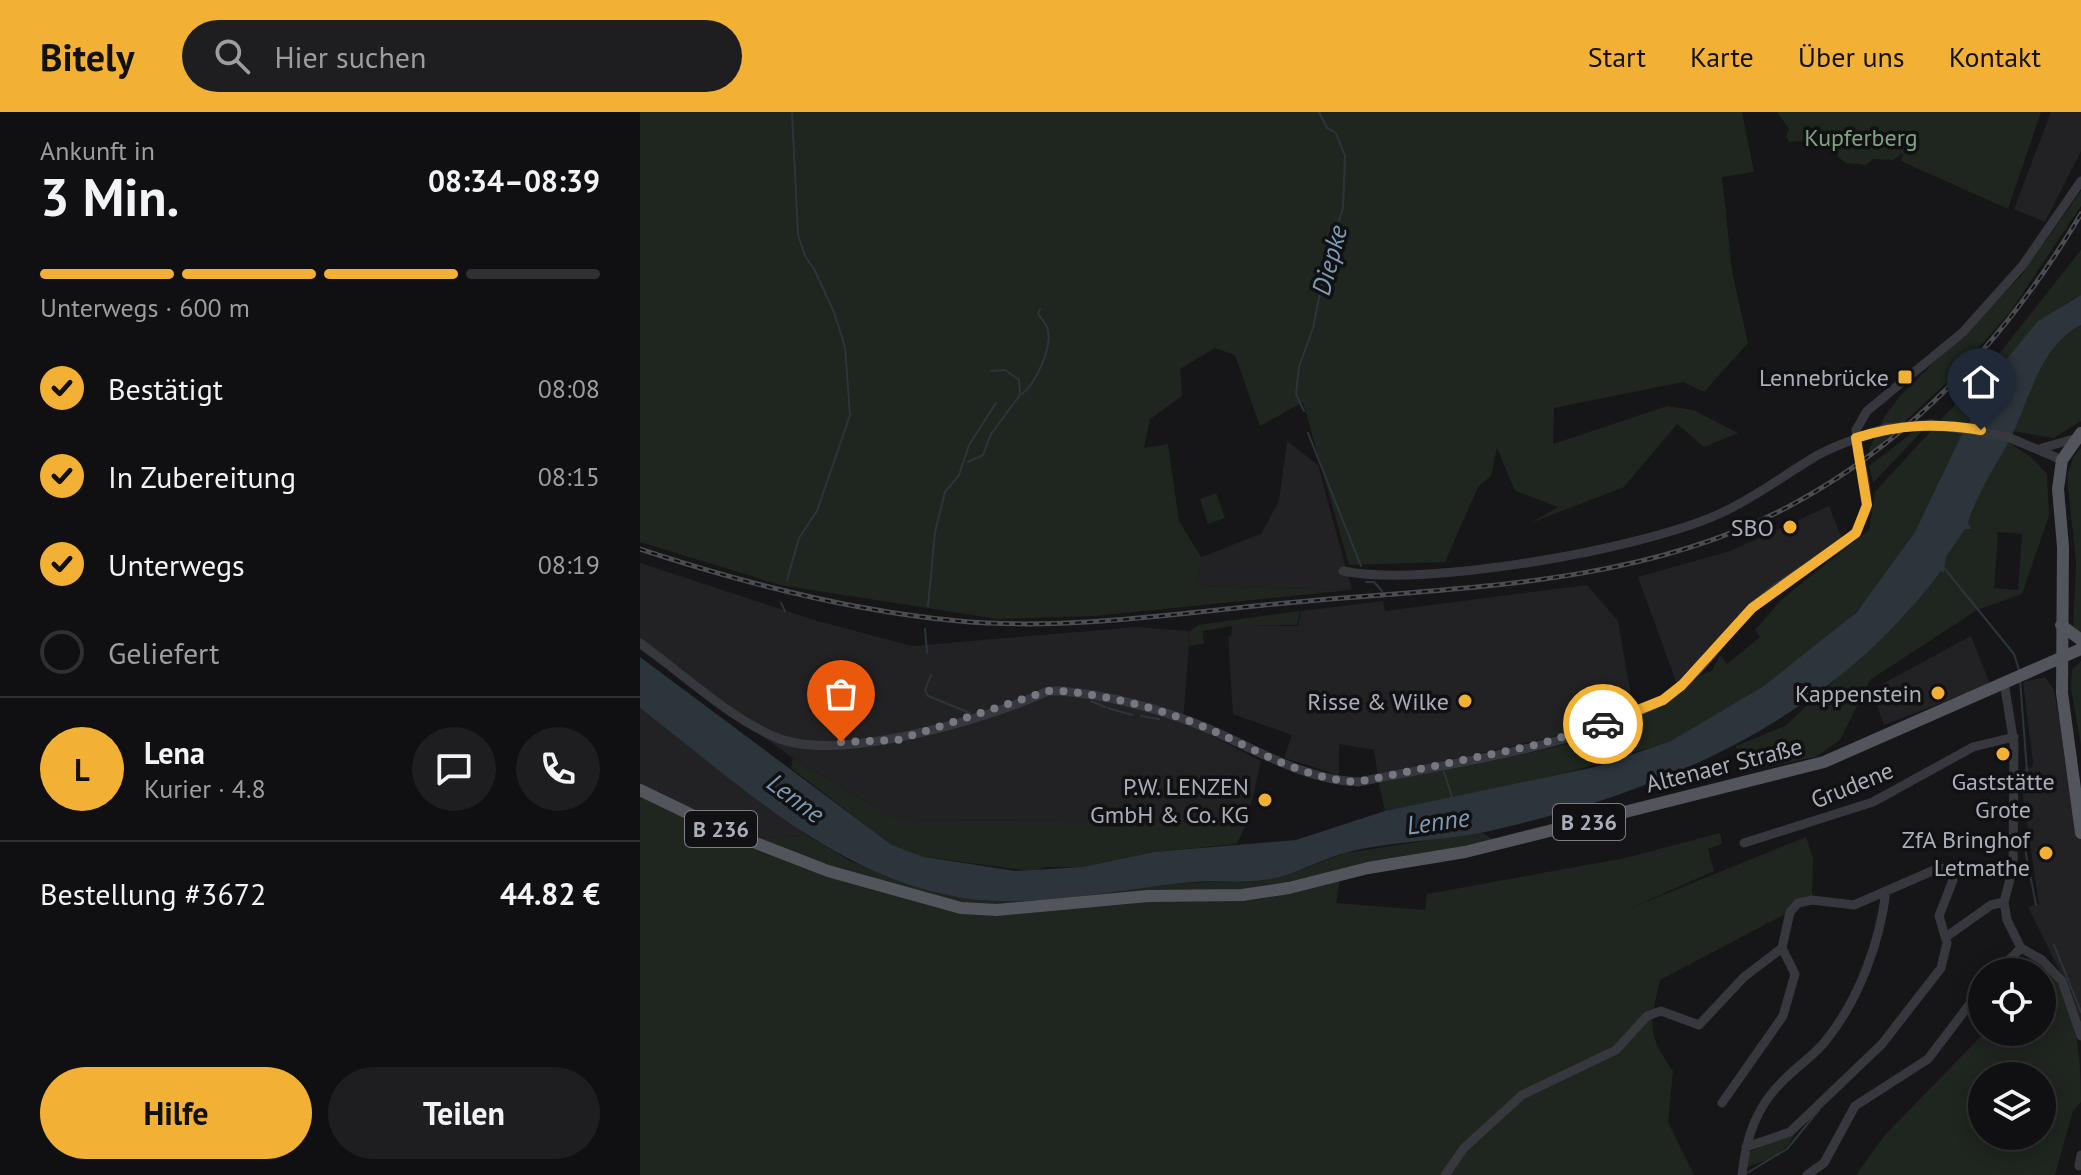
<!DOCTYPE html>
<html lang="de">
<head>
<meta charset="utf-8">
<style>
  body { margin:0; font-family:"PT Sans",sans-serif; background:#1e1e20; color:#f1f3f6; height:100vh; display:flex; flex-direction:column; font-size:30px; white-space:nowrap }
  * { box-sizing:border-box; margin:0 }
  p { font-size:26px; color:#9c9d9f }
  .icon { flex:none; width:44px; height:44px; fill:none; stroke:currentColor; stroke-width:2; stroke-linecap:round; stroke-linejoin:round }
  .map { position:relative; flex:1; overflow:hidden }
  .drawer { display:flex; flex-direction:column; background:#101012; width:640px }
  .drawer>* { flex:none }
  .fabs { position:absolute; left:1328px; top:846px; display:grid; gap:16px }
  .fabs a { display:grid; place-items:center; width:88px; height:88px; border-radius:50%; background:#101012; box-shadow:0 4px 20px #0003,0 0 0 2px #303032; font-size:40px }
  .pin { position:absolute; display:grid; place-items:center; width:68px; height:68px; color:#fff; margin:-82px -34px; border-radius:50% 50% 50% 0; rotate:-45deg; box-shadow:0 0 8px #0007 }
  .pin .icon { rotate:45deg }
  .courier { position:absolute; display:grid; place-items:center; width:80px; height:80px; margin:-40px; border:6px solid #f2b134; border-radius:50%; background:#fff; color:#222; box-shadow:0 2px 10px #0007 }
  .headline em { font-style:normal; font-weight:600 }
  .headline div { display:flex; flex-direction:column-reverse }
  .headline { display:flex; align-items:center; justify-content:space-between; height:136px; padding:0 40px }
  h1 { font-size:52px; font-weight:600; line-height:60px }
  .bar { display:grid; grid-template-columns:repeat(4,1fr); gap:12px 8px; align-content:center; height:96px; padding:0 40px }
  .bar i { height:10px; border-radius:6px; background:#303032 }
  .bar .selected { background:#f2b134 }
  .bar p { grid-column:span 4 }
  .line { display:flex; align-items:center; gap:20px; padding:0 40px; border-top:2px solid #303032 }
  .line div { flex:1 }
  .round { display:grid; place-items:center; flex:none; width:84px; height:84px; border-radius:42px; background:#1e1e20 }
  ol { padding:0 40px; list-style:none }
  li { display:flex; align-items:center; gap:24px; height:88px }
  li p { margin-inline-start:auto }
  li .icon { padding:8px; border-radius:50%; background:#f2b134; color:#111; stroke-width:4 }
  li:last-child { color:#9c9d9f }
  li i { width:44px; height:44px; border:4px solid #303032; border-radius:50% }
  .cta { display:flex; gap:16px; margin-top:auto; padding:16px 40px }
  .cta a { flex:1; height:92px; border-radius:48px; background:#f2b134; color:#111; font-size:32px; font-weight:600; line-height:92px; text-align:center }
  .cta a+a { background:#1e1e20; color:#f1f3f6 }
  header { display:flex; align-items:center; gap:48px; box-sizing:border-box; height:112px; padding:0 40px; background:#f2b134; color:#111 }
  header strong { font-size:38px }
  nav { display:flex; gap:44px; margin-inline-start:auto; font-size:28px }
  .search { width:560px; height:72px; background:#1e1e20; display:flex; align-items:center; gap:20px; box-sizing:border-box; padding:0 28px; border-radius:44px; color:#9c9d9f; font-size:30px }
  main { display:flex; flex:1; min-height:0 }
  .map>svg:first-child { display:block }
</style>
</head>
<body>
<header>
<strong>Bitely</strong>
<div class="search"><svg class="icon" aria-label="search" viewBox="0 0 24 24"><circle cx="10" cy="10" r="6"/><path d="M15 15l6 6"/></svg>Hier suchen</div>
<nav><a>Start</a><a>Karte</a><a>Über uns</a><a>Kontakt</a></nav>
</header>
<main>
<section class="drawer">
<div class="headline"><div><h1>3 Min.</h1><p>Ankunft in</p></div><em>08:34–08:39</em></div>
<div class="bar"><i class="selected"></i><i class="selected"></i><i class="selected"></i><i></i><p>Unterwegs · 600 m</p></div>
<ol>
<li><svg class="icon" aria-label="check" viewBox="0 0 24 24"><path d="M5 12l5 5 9-10"/></svg>Bestätigt<p>08:08</p></li>
<li><svg class="icon" aria-label="check" viewBox="0 0 24 24"><path d="M5 12l5 5 9-10"/></svg>In Zubereitung<p>08:15</p></li>
<li><svg class="icon" aria-label="check" viewBox="0 0 24 24"><path d="M5 12l5 5 9-10"/></svg>Unterwegs<p>08:19</p></li>
<li><i></i>Geliefert</li>
</ol>
<div class="line" style="height:144px"><b class="round" style="background:#f2b134;color:#111">L</b><div><b>Lena</b><p>Kurier · 4.8</p></div><a class="round"><svg class="icon" aria-label="chat" viewBox="0 0 24 24"><path d="M4 5h16v11H9l-5 4z"/></svg></a><a class="round"><svg class="icon" aria-label="phone" viewBox="0 0 24 24"><path d="M5 4h4l2 5-3 2q2 4 5 5l2-3 5 2v4C11 20 4 13 5 4z"/></svg></a></div>
<div class="line" style="height:104px"><div>Bestellung #3672</div><b>44.82 €</b></div>
<div class="cta"><a>Hilfe</a><a>Teilen</a></div>
</section>
<div class="map">
<svg width="1441" height="1063" viewBox="0 0 1441 1063">
  <rect width="100%" height="100%" fill="#161618"/>
  <path fill="#222225" d="M1411 0H1441V39L1405 110 1374 97Z
    M647 329 678 353 712 478 557 474 561 445 621 422 639 389Z
    M1189 394 1202 427 1178 443 1093 515 1038 575 998 465 1090 439Z
    M0 451 174 508 272 534 496 515 550 519 543 609 621 649 607 710 257 708 153 646 0 538Z
    M947 473 978 509 994 601 948 617 738 664 734 638 699 632V663L644 646 652 623 593 602 588 525 591 524 592 514H658L661 499 743 489 745 499Z
    M1331 524 1350 572 1244 613 1235 588 1242 572Z
    M1405 565 1414 578 1441 720V917L1422 864 1388 795 1399 792 1381 671 1385 655 1392 656 1393 650 1383 570Z
    M0 596 168 724 113 726 0 673Z"/>
  <path fill="#1e261f" fill-rule="evenodd" d="M0 0H1102L1114 60 1082 65 1092 159 1108 231 1064 280 1043 270 914 296 913 332 1027 294 1053 298 1098 321 1064 335 1037 312 984 375 891 411 918 395 875 379 857 336 851 364 838 375 805 450 709 453 663 290 620 314 595 243 575 236 540 257 542 284 510 307 504 336 528 332 539 409 561 445 557 474 712 478 455 504 357 507 140 473 0 430Z
    M1137 0H1401L1368 97 1261 49 1263 41 1253 48 1233 47 1226 53 1206 51 1198 45 1197 36 1169 28 1149 30 1146 24 1149 17Z
    M1441 79V94L1370 200 1319 259 1230 342 1229 337 1245 304 1260 284 1380 165Z
    M1441 138V183C1348 232 1321 335 1274 422 1224 513 1127 584 1033 628 1017 635 998 638 981 644 904 670 825 685 745 699L737 664C812 657 920 641 988 610 1005 602 1023 594 1037 584 1049 576 1057 562 1072 559L1080 543 1087 552 1120 525 1115 518 1142 487 1229 418 1235 380 1343 262Z
    M1441 213V309L1414 326 1372 319C1389 282 1403 232 1441 213Z
    M1277 317 1283 318 1233 371 1229 354Z
    M1368 330 1391 345 1407 362 1409 404 1382 482 1337 498 1230 568 1200 628 1176 645 1106 659 1096 634 1145 614 1263 505 1301 459 1304 461 1306 445 1328 411 1346 363ZM1358 420 1382 422 1378 478 1354 476Z
    M1441 336V523L1433 519 1436 450 1427 364 1434 344Z
    M576 381 585 406 568 412 560 387Z
    M660 499 657 513 591 514 563 519 564 532 549 534 550 519 558 513Z
    M1441 549V633L1431 577 1432 558Z
    M153 646 257 708 607 710 597 732 514 740 442 755H406L391 759 284 745 252 733 151 656Z
    M0 684 90 727 168 724 210 749 305 783 413 787 544 771 615 768 641 765 705 741 842 720 855 729 702 757 696 791 785 798 787 782 985 746 1080 721 1082 732 1068 737 1074 759 991 796 1166 725 1173 746 1172 784 1158 787 1145 802 1020 868C1010 912 1006 921 1033 959L1028 1010 1054 1063H0Z
    M1393 847C1437 871 1441 945 1441 990L1433 999 1415 1063H1216L1244 1024 1345 920H1402V860H1362L1382 848ZM1342 964H1402V1024H1342Z
    M1155 1020C1146 1044 1125 1048 1105 1056L1108 1042 1113 1038Z"/>
  <path fill="#2c353c" d="M1441 183V213C1397 236 1389 293 1367 333 1352 359 1338 381 1328 411L1331 417H1325L1306 445 1304 461 1301 459C1189 609 1022 681 845 720 800 729 753 729 708 740 685 746 663 758 640 765 612 772 581 768 553 770 477 777 382 800 307 783 187 757 95 669 0 596V545L252 733 284 745 376 759 442 755 514 740 656 728 745 699 955 655 1031 629 1124 574 1217 500 1275 420 1321 324 1365 249 1398 209Z"/>
  <g fill="none" stroke-linecap="round" stroke-linejoin="round">
    <path stroke="#2c353c" stroke-width="2" d="M382 282C396 271 412 236 408 218 407 213 401 206 398 202L400 197
      M664 299 656 282 659 255 673 216 687 146 703 96 705 44 696 21 687 16 679 0
      M668 321 721 454
      M328 350 343 343 351 322 380 283 379 268 365 258 351 259
      M1305 457 1374 542 1379 558
      M147 468 159 426 177 399 210 303 205 235 194 200 174 157 165 144 158 123 152 0
      M726 470H734L742 479
      M141 491 145 499
      M288 494 295 420 305 380 319 363 329 333 356 291
      M285 517 287 541
      M291 563 285 578 288 584 330 601
      M1380 568 1387 659
      M451 589 465 595
      M468 596 492 603
      M501 604 519 607
      M804 660 813 688
      M1388 727 1385 737 1396 793
      M1414 833 1441 900
      M1107 1061 1147 1037 1179 998"/>
    <path stroke="#37383d" stroke-width="9" d="M1291 312 1368 325 1422 348
      M1402 336 1434 327
      M1218 340 1216 318 1227 299 1323 220 1383 153 1441 69
      M703 459C784 476 1002 437 1079 402 1115 386 1145 362 1178 343 1200 331 1223 324 1246 316
      M0 531C41 561 89 605 135 625 197 652 348 607 408 579H421C469 583 525 598 569 617 617 638 665 668 718 670 806 652 949 633 1024 587 1061 564 1082 525 1113 495 1136 473 1166 457 1193 439
      M1364 570 1374 632 1373 756 1364 790 1367 808 1381 836 1402 848 1422 869 1441 924
      M1104 731 1233 690 1333 635 1374 625
      M1306 825 1351 793 1364 790
      M1357 860 1381 836
      M1082 991 1143 904 1155 862 1142 836
      M1439 1054 1441 1043
      M805 1063 824 1036 882 983 976 938 1007 904 1021 899 1059 913 1104 865 1142 836 1150 800 1158 791 1172 788 1214 793 1299 756 1310 758 1313 768 1299 804 1307 831 1301 856 1242 932 1150 1020 1106 1035
      M1102 1063C1106 1024 1117 992 1147 965 1160 952 1176 942 1187 927 1219 887 1240 830 1246 779
      M1167 1063 1184 1051 1215 994 1288 947 1342 876"/>
    <path stroke="#53555c" stroke-width="12" d="M1441 321 1422 348 1418 377 1423 435 1422 581 1441 721
      M1421 513 1441 528
      M0 678 85 719 188 759 321 796 357 798 508 784 602 783 649 776 728 756 825 740 1184 650 1441 537"/>
    <g stroke="#4a4c52" stroke-width="5">
      <path id="rail" d="M0 437C103 471 210 499 319 509 427 519 538 501 646 491 810 475 987 476 1138 400 1269 334 1367 226 1441 102"/>
    </g>
    <use href="#rail" stroke="#111113" stroke-width="2" stroke-dasharray="6" stroke-linecap="butt"/>
    <path stroke="#37383d" stroke-width="9" d="M1246 316 1291 312
      M1193 439C1235 412 1230 384 1218 340"/>
  </g>
  <g fill="none" stroke-linecap="round" stroke-linejoin="round">
    <path stroke="#757880" stroke-width="8" stroke-dasharray="0 14.4" d="M201 630 258 628 408 579H421C469 583 525 598 569 617 617 638 665 668 718 670L900 632 963 612"/>
    <path stroke="#f2b134" stroke-width="10" d="M963 612 1023 588 1042 573 1112 496 1216 421 1227 393 1216 326C1259 312 1296 311 1341 318"/>
  </g>
  <g fill="#f2b134" stroke="#111113" stroke-width="3">
    <rect x="1257" y="257" width="16" height="16" rx="4"/>
    <circle cx="1150" cy="415" r="8"/>
    <circle cx="1298" cy="581" r="8"/>
    <circle cx="825" cy="589" r="8"/>
    <circle cx="1363" cy="642" r="8"/>
    <circle cx="625" cy="688" r="8"/>
    <circle cx="1406" cy="741" r="8"/>
  </g>
  <g text-anchor="middle" dominant-baseline="central" stroke-width="7" stroke-linejoin="round" paint-order="stroke">
    <g fill="#111113" stroke="#7b7e86" stroke-width="2">
      <rect x="913" y="692" width="72" height="36" rx="6"/>
      <rect x="45" y="699" width="72" height="36" rx="6"/>
    </g>
    <g font-size="22" font-weight="bold" fill="#a8adb8">
      <text x="949" y="710">B 236</text>
      <text x="81" y="717">B 236</text>
    </g>
    <g font-size="24" fill="#7fa381" stroke="#111113">
      <text x="1221" y="25">Kupferberg</text>
    </g>
    <g font-size="24" fill="#a8adb8" stroke="#111113" text-anchor="end">
      <text x="1249" y="265">Lennebrücke</text>
      <text x="1134" y="415">SBO</text>
      <text x="1282" y="581">Kappenstein</text>
      <text x="809" y="589">Risse &amp; Wilke</text>
      <text x="1363" y="669" text-anchor="middle">Gaststätte<tspan x="1363" dy="28">Grote</tspan></text>
      <text x="609" y="674">P.W. LENZEN<tspan x="609" dy="28">GmbH &amp; Co. KG</tspan></text>
      <text x="1390" y="727">ZfA Bringhof<tspan x="1390" dy="28">Letmathe</tspan></text>
    </g>
    <g font-size="24" fill="#a8adb8" stroke="#111113">
      <text transform="translate(1084 653) rotate(-14)">Altenaer Straße</text>
      <text transform="translate(1212 673) rotate(-22)">Grudene</text>
    </g>
    <g font-size="26" font-style="italic" fill="#7f9bb3" stroke="#111113">
      <text transform="translate(689 148) rotate(-75)">Diepke</text>
      <text transform="translate(156 686) rotate(37)">Lenne</text>
      <text transform="translate(798 709) rotate(-8)">Lenne</text>
    </g>
  </g>
</svg>
<div class="fabs">
<a><svg class="icon" aria-label="locate" viewBox="0 0 24 24"><circle cx="12" cy="12" r="6"/><path d="M12 2v4M12 18v4M2 12h4M18 12h4"/></svg></a>
<a><svg class="icon" aria-label="layers" viewBox="0 0 24 24"><path d="M12 4l9 5-9 5-9-5zM3 14l9 5 9-5"/></svg></a>
</div>
<div class="pin" style="left:201px;top:630px;background:#ea580c"><svg class="icon" aria-label="bag" viewBox="0 0 24 24"><path d="M5 8h14l-1 12H6zM9 8a3 3 0 0 1 6 0"/></svg></div>
<div class="pin" style="left:1341px;top:318px;background:#1f2937"><svg class="icon" aria-label="home" viewBox="0 0 24 24"><path d="M3 11l9-7 9 7M6 9v11h12V9"/></svg></div>
<div class="courier" style="left:963px;top:612px"><svg class="icon" aria-label="car" viewBox="0 0 24 24"><path d="M5 17H2v-5l4-1 3-4h7l3 4 3 1v5h-3M9 17h6M6 11h13"/><circle cx="7" cy="17" r="2"/><circle cx="17" cy="17" r="2"/></svg></div>
</div>
</main>
</body>
</html>
